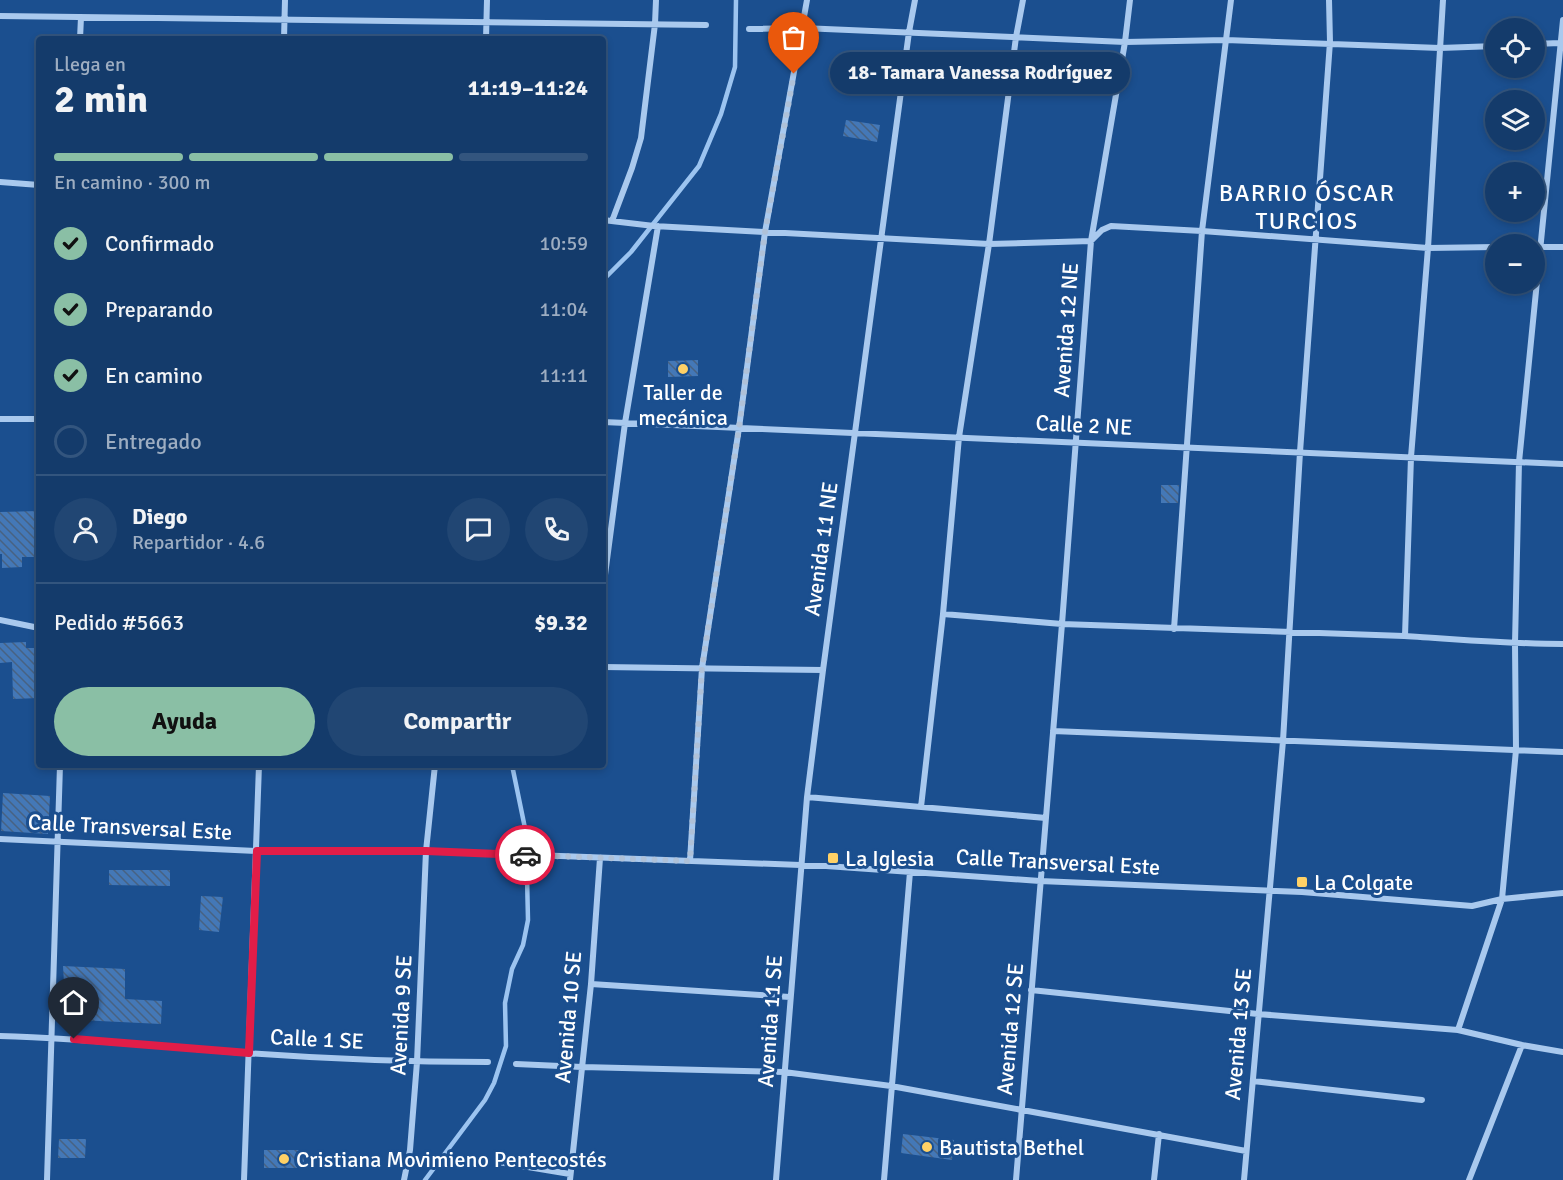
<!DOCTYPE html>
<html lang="es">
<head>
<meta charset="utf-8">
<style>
  body { margin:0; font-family:Signika,sans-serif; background:#214673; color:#f1f3f6; height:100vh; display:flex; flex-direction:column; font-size:22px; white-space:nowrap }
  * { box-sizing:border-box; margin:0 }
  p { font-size:20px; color:#9dadc1 }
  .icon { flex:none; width:33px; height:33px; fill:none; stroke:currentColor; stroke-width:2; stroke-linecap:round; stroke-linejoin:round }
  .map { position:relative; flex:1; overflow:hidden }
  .side { position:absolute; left:36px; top:36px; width:570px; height:732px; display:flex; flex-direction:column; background:#143b6b; border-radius:6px; box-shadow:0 3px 9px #0003,0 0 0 2px #33557e }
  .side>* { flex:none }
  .tools { position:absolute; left:1485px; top:18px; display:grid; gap:12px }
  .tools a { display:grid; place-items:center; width:60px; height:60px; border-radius:50%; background:#143b6b; box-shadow:0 3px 9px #0003,0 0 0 2px #33557e; font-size:30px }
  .pin { position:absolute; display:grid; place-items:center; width:51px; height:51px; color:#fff; margin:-62px -26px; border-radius:50% 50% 50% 0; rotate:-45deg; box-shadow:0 0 6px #0007 }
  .pin .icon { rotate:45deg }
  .courier { position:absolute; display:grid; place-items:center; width:60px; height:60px; margin:-30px; border:4px solid #e11d48; border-radius:50%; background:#fff; color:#222; box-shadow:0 2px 8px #0007 }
  .bubble { position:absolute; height:42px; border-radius:21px; background:#143b6b; box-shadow:0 3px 9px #0003,0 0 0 2px #33557e; font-size:20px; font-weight:700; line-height:42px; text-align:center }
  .overview em { font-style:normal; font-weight:700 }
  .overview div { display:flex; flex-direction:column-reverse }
  .overview { display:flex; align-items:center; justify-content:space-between; height:102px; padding:0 18px }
  h1 { font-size:39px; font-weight:700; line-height:45px }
  .bar { display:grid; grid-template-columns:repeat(4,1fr); gap:9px 6px; align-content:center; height:72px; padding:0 18px }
  .bar i { height:8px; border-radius:4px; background:#33557e }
  .bar .active { background:#8abfa5 }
  .bar p { grid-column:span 4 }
  .line { display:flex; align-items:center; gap:15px; padding:0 18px; border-top:2px solid #33557e }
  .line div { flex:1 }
  .round { display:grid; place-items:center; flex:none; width:63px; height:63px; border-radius:32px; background:#214673 }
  ol { padding:0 18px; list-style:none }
  li { display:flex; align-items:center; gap:18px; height:66px }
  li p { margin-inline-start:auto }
  li .icon { padding:6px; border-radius:50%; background:#8abfa5; color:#111; stroke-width:4 }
  li:last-child { color:#9dadc1 }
  li i { width:33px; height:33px; border:3px solid #33557e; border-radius:50% }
  .button { display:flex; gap:12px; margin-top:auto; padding:12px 18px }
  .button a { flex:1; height:69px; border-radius:36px; background:#8abfa5; color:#111; font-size:24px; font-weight:700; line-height:69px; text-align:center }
  .button a+a { background:#214673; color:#f1f3f6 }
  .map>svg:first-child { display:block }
</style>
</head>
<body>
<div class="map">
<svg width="1563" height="1180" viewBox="0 0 1563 1180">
  <defs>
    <pattern id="building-back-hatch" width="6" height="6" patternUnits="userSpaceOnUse" patternTransform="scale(1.5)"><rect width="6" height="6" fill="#4478b7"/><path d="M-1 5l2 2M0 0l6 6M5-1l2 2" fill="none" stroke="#486282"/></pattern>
  </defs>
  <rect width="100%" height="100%" fill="#1b4f8f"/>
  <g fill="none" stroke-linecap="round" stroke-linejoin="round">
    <path stroke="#9cc4f0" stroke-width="4.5" d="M603 280 631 252 699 166 721 114 735 67 736 0
      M425 1180 485 1100 494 1083 506 1046 505 1003 512 969 523 945 528 920 526 833 512 765"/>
  </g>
  <path fill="url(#building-back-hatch)" d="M846 120 880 125 877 142 843 136Z
    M698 360V376L668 377V361Z
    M1161 485H1179L1178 503H1161Z
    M39 511V557H22V567L2 568V554H0V512Z
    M26 642V648H39V698L13 699 12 662 0 663V643Z
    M3 793 50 796 48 834 1 831Z
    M109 870H170V886L109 885Z
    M201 896 223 897 219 932 199 930Z
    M63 966 125 969V999L162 1001 161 1024 79 1020 81 983H64Z
    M903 1134 954 1140 952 1160 901 1153Z
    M59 1139H86L85 1158H58Z
    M264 1150H304V1168H264Z"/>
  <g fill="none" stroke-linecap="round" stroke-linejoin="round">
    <path stroke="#a9c9ee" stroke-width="6" d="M0 16 706 25
      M749 29 802 28 1125 42 1226 40 1440 48 1496 46
      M80 39 81 17
      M284 39 285 0
      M486 39 487 0
      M1534 44 1560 43
      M0 182 39 185
      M603 220 654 226 989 244 1091 241 1102 230 1111 226 1202 231 1428 248 1496 247
      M612 221 632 168 641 138 655 24 656 0
      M1534 247H1563
      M0 419H39
      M603 422 1563 464
      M603 590 625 423 658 226
      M943 614 1062 624 1091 241 1125 42 1130 0
      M0 620 39 628
      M1174 629 1202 231 1231 0
      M1405 636 1411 457 1428 248 1443 0
      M603 667 823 670
      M1053 731 1563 752
      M807 797 1046 818
      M921 807 943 614 959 437 989 244 1016 37 1023 0
      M0 839 257 851H426L826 866 1040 881 1302 892 1472 906 1502 899 1563 893
      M690 861 702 668 739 428 765 232 807 0
      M591 984 790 997
      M1031 990 1258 1014 1458 1030 1522 1045 1563 1052
      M1458 1030 1502 899 1516 750 1515 644 1519 462 1563 20
      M0 1036C82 1038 164 1047 246 1053 326 1059 407 1062 488 1062
      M516 1064 582 1067 784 1072 891 1086 1246 1151
      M1253 1081 1422 1100
      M498 1162 570 1174
      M47 1180 60 765
      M244 1180 259 765
      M404 1180 410 1150 417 1062 426 851 435 765
      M570 1180 591 984 600 858
      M776 1180 807 797 823 670 909 32 915 0
      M884 1180 910 872
      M1016 1180 1062 624C1176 629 1290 631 1404 636 1457 639 1510 644 1563 644
      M1154 1180 1159 1134
      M1244 1180 1283 741 1300 452 1330 42 1329 0
      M1469 1180 1522 1045"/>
  </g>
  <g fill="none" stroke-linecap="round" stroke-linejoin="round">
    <path stroke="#afc1d8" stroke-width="6" stroke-dasharray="0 10.8" d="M525 855 690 861 702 668 739 428 765 232 794 74"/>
    <path stroke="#e11d48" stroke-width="8" d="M74 1039 249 1053 257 851H426L525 855"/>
  </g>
  <g fill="#ffd166" stroke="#1b4f8f" stroke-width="2">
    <circle cx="683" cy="369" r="6"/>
    <rect x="827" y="852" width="12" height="12" rx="3"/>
    <rect x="1296" y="876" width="12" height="12" rx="3"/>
    <circle cx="927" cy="1147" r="6"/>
    <circle cx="284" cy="1159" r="6"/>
  </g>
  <g text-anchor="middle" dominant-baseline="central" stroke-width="6" stroke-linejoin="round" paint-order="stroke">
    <g font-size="22" fill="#fff" stroke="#1b4f8f">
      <text transform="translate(1066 330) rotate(-86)">Avenida 12 NE</text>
      <text transform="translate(1084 425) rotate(3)">Calle 2 NE</text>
      <text transform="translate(821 549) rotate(-82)">Avenida 11 NE</text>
      <text transform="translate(130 827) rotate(3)">Calle Transversal Este</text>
      <text transform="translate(1058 862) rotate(3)">Calle Transversal Este</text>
      <text transform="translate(401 1015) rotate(-87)">Avenida 9 SE</text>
      <text transform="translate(568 1017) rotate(-85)">Avenida 10 SE</text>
      <text transform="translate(770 1021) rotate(-86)">Avenida 11 SE</text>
      <text transform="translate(1010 1029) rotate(-85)">Avenida 12 SE</text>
      <text transform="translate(1238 1034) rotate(-85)">Avenida 13 SE</text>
      <text transform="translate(317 1039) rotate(3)">Calle 1 SE</text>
    </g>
    <g font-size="22" fill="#fff" stroke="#1b4f8f" text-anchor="start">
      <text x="683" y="392" text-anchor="middle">Taller de<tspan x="683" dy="25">mecánica</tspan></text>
      <text x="845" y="858">La Iglesia</text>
      <text x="1314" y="882">La Colgate</text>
      <text x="939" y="1147">Bautista Bethel</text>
      <text x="296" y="1159">Cristiana Movimieno Pentecostés</text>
    </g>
    <g font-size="24" letter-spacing="1.5" fill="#fff" stroke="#1b4f8f">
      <text x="1307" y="193">BARRIO ÓSCAR<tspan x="1307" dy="28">TURCIOS</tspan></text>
    </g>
  </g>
</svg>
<div class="tools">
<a><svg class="icon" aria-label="locate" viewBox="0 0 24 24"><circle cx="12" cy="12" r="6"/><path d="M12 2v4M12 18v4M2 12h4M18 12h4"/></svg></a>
<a><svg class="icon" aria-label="layers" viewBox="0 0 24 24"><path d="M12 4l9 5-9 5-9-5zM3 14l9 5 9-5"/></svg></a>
<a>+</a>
<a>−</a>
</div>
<div class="pin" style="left:794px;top:74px;background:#ea580c"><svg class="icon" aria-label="bag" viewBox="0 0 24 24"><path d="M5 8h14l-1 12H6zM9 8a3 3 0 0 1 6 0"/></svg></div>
<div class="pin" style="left:74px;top:1039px;background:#1f2937"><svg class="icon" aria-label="home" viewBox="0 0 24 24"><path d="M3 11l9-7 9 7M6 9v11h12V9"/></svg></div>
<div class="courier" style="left:525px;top:855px"><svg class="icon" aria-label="car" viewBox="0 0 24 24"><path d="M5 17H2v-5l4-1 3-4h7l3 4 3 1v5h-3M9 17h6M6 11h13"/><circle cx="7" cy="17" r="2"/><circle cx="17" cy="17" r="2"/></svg></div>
<div class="bubble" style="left:830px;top:52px;width:300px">18- Tamara Vanessa Rodríguez</div>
<section class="side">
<div class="overview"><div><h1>2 min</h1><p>Llega en</p></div><em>11:19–11:24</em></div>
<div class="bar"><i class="active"></i><i class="active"></i><i class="active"></i><i></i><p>En camino · 300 m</p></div>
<ol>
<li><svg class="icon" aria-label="check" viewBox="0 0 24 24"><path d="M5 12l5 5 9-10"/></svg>Confirmado<p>10:59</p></li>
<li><svg class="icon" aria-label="check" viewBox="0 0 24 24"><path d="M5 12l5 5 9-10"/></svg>Preparando<p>11:04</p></li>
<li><svg class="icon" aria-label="check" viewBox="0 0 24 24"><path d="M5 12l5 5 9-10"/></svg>En camino<p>11:11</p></li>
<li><i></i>Entregado</li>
</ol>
<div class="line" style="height:108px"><a class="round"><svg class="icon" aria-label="person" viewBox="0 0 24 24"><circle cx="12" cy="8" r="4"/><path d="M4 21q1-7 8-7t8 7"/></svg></a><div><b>Diego</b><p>Repartidor · 4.6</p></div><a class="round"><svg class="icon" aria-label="chat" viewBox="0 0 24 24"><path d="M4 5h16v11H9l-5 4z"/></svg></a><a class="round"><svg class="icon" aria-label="phone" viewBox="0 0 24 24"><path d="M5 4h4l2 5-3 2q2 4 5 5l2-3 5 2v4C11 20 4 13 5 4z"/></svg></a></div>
<div class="line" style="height:78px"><div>Pedido #5663</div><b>$9.32</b></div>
<div class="button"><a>Ayuda</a><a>Compartir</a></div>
</section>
</div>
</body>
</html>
